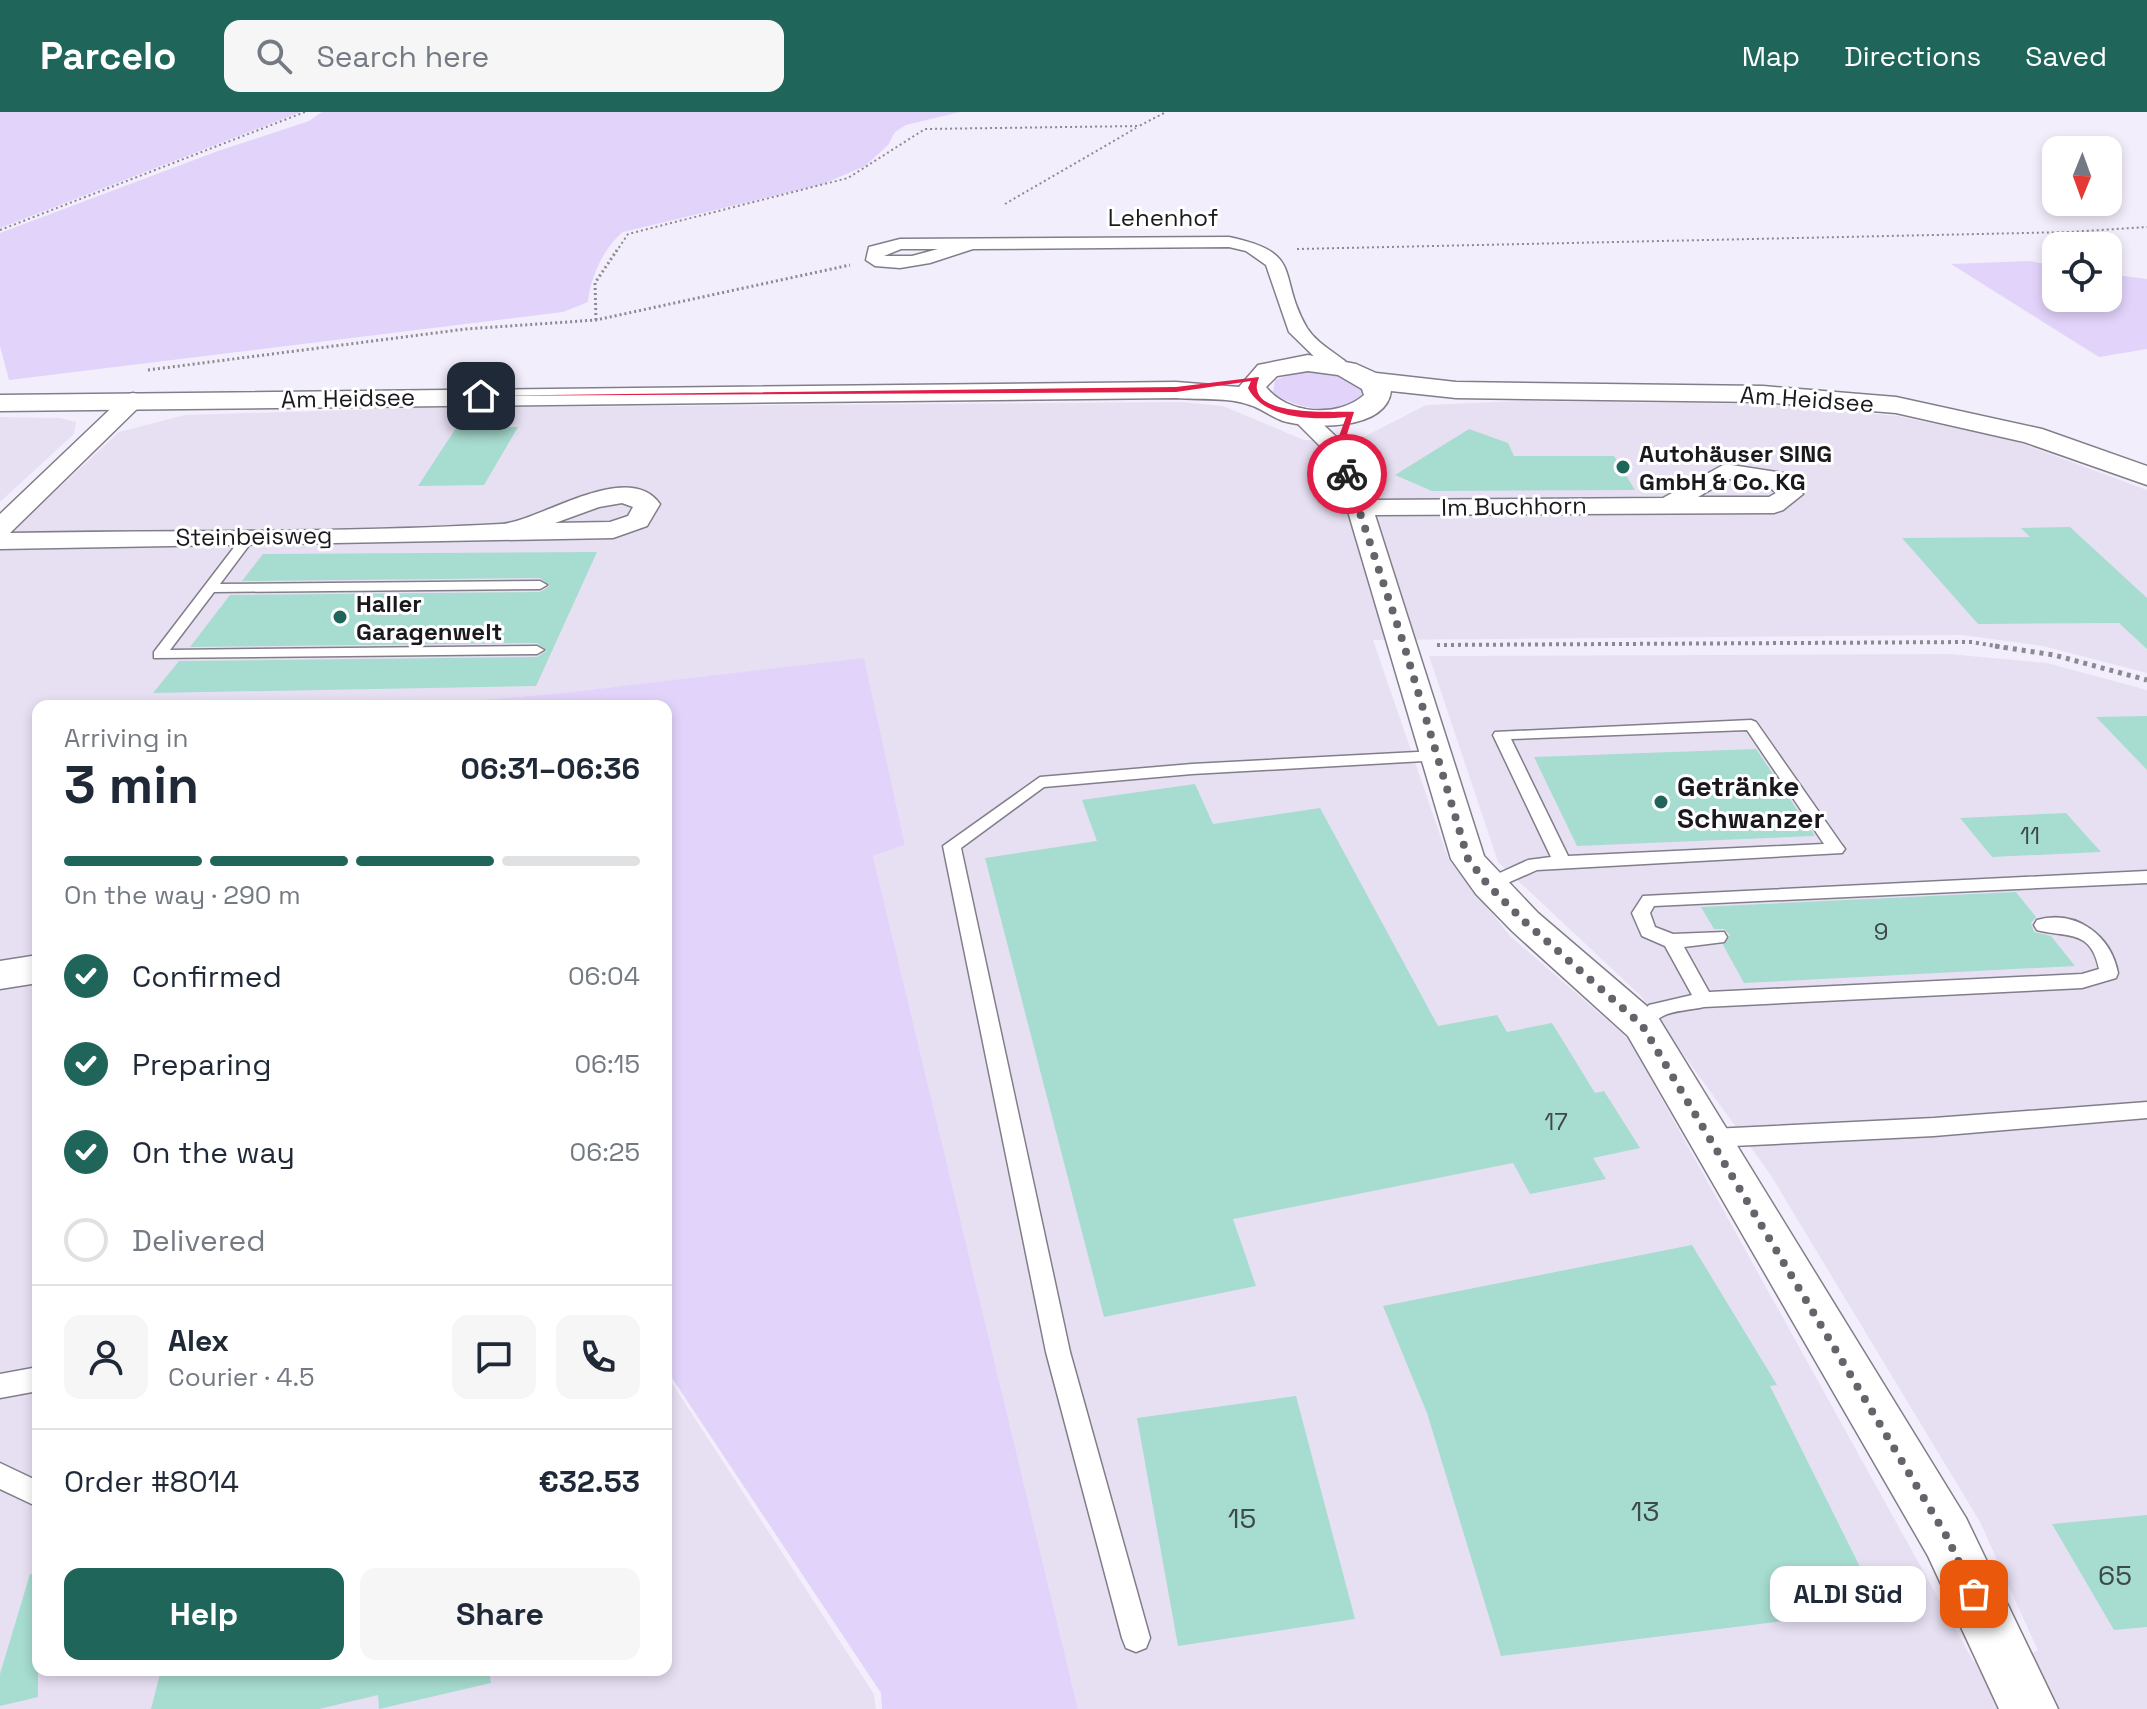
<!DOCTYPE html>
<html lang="en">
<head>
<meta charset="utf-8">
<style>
  body { margin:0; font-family:"Space Grotesk",sans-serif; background:#f6f6f7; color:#1f2937; height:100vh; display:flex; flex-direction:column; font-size:30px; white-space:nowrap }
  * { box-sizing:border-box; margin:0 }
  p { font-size:26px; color:#747a83 }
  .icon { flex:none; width:44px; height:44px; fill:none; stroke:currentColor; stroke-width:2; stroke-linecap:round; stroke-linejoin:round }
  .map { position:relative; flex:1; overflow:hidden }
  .sheet { position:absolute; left:32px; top:588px; width:640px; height:976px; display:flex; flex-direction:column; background:#fff; border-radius:16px; box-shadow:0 4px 12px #0003 }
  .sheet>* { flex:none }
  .needle { width:52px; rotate:181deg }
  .fabs { position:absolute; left:2042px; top:24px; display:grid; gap:16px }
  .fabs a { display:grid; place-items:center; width:80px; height:80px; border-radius:16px; background:#fff; box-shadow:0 4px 12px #0003; font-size:40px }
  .pin { position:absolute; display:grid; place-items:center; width:68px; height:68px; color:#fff; margin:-34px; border-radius:16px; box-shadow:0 4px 12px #0006 }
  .courier { position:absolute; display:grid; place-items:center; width:80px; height:80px; margin:-40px; border:6px solid #e11d48; border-radius:50%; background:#fff; color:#222; box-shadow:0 2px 10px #0007 }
  .bubble { position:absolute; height:56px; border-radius:16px; background:#fff; box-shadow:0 4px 12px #0003; font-size:26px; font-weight:600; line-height:56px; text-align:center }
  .headline em { font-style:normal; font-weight:600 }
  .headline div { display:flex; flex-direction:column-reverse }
  .headline { display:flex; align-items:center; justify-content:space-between; height:136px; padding:0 32px }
  h1 { font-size:52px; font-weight:600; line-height:60px }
  .bar { display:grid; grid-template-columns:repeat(4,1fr); gap:12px 8px; align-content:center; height:96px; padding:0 32px }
  .bar i { height:10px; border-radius:6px; background:#e0e1e3 }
  .bar .selected { background:#1f6559 }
  .bar p { grid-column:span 4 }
  .line { display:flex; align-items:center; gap:20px; padding:0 32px; border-top:2px solid #e0e1e3 }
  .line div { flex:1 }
  .round { display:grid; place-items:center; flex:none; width:84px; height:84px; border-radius:16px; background:#f6f6f7 }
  ol { padding:0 32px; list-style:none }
  li { display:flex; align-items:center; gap:24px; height:88px }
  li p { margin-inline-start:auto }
  li .icon { padding:8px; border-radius:50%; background:#1f6559; color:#fff; stroke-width:4 }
  li:last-child { color:#747a83 }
  li i { width:44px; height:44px; border:4px solid #e0e1e3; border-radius:50% }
  .primary-button { display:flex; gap:16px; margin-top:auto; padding:16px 32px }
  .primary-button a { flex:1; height:92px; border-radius:16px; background:#1f6559; color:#fff; font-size:32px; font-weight:600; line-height:92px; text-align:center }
  .primary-button a+a { background:#f6f6f7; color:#1f2937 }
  header { display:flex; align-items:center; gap:48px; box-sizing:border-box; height:112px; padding:0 40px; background:#1f6559; color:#fff }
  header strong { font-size:38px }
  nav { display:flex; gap:44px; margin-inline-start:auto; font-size:28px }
  .search { width:560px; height:72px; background:#f6f6f7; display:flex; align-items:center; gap:20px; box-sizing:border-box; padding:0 28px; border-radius:16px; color:#747a83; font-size:30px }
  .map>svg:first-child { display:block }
</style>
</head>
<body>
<header>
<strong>Parcelo</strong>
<div class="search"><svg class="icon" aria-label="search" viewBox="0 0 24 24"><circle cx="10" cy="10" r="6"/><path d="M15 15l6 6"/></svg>Search here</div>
<nav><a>Map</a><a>Directions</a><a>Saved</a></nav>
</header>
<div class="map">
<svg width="2147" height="1597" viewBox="0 0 2147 1597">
  <rect width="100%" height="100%" fill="#f3eefb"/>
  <path fill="#e7e0f3" d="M1519 289 1763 292 1898 304 2015 329 2147 378V561L2043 534 1962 523 1373 528 1448 746 1510 824 1628 926 1973 1549 2038 1539 1980 1410 1770 1062 1641 884 1498 750 1429 544 1948 542 2047 551 2147 578V1597H1078L873 744 905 733 864 547 553 582 403 594H38V1558H666V1262L874 1582 876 1597H0V431L119 320 185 303 413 296 1181 290 1223 294 1304 328H1358L1426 293Z
    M0 305 60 306 76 310 74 322 0 390Z"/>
  <path fill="#e2d3fa" d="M0 0H301L0 116Z
    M322 0H960L906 13 895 20 888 33 865 54 823 72 623 120C604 135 590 166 588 190L563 200 9 268 0 234V121L218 39 309 9Z
    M2030 149 2056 154V186H2108V162L2147 167V237L2099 245 1951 152Z
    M1305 257 1333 259 1361 274 1363 280C1349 308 1292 297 1273 280L1275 268Z
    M864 546 905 733 873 744 1078 1597H882L881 1581 666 1257V594H403L553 582Z"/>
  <path fill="#a7dcd0" d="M518 315 484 373 418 374 456 316Z
    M1469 317 1508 331 1514 344H1614L1635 378 1432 379 1395 363Z
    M2070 415 2147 486V537L2119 511 1978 512 1902 426 2030 425 2021 416Z
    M597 440 536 574 153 581 179 549 537 545 547 539 537 531 190 535 230 483 540 480 550 474 540 466 242 469 263 442Z
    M2147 604V658L2096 605Z
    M1756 637 1815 724 1577 734 1534 645Z
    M1195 672 1213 712 1320 696 1438 914 1497 903 1507 920 1552 911 1595 981 1604 979 1640 1036 1593 1046 1606 1067 1530 1082 1513 1051 1233 1107 1256 1174 1104 1205 985 746 1097 729 1082 688Z
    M2066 701 2101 740 1992 745 1960 706Z
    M2016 780 2036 805 2031 811 2034 820 2051 824 2075 854 1744 871 1723 833 1730 823 1724 817H1714L1701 795Z
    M1692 1133 1777 1273 1770 1274 1881 1497 1501 1544 1427 1301 1383 1194Z
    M1296 1284 1355 1507 1178 1534 1137 1306Z
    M2147 1403V1515L2114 1518 2052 1412Z
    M30 1462 38 1463V1585L0 1594V1562Z
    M161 1558H489L491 1571 379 1597 378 1583 319 1597H151Z"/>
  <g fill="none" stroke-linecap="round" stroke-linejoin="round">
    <g stroke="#827e89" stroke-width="3">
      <path id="service" d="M250 420 256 424 220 472 540 469 547 473 540 477 214 480 170 538 537 534 544 538 537 542 154 546V540L245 421Z
        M1751 608 1756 610 1842 733 1845 737 1842 741 1537 758 1494 777H1482L1479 773 1482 769 1528 748 1551 745 1493 623 1495 620ZM1747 618 1824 732 1568 744 1511 627Z
        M1436 639 1442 640 1444 644 1442 648 1192 662 1044 675 961 736 1070 1240 1150 1526 1146 1536 1136 1540 1126 1536 1122 1526 1046 1240 943 734 1040 665 1192 652Z
        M2147 759V771L1654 794 1650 801 1655 815 1673 822 1724 820 1727 825 1724 830 1684 835 1709 880 2082 862 2099 857C2091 816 2066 826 2037 818L2034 813 2037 808C2076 797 2111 823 2118 861L2116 866 2082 876 1704 895C1692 898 1674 898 1663 904 1651 910 1651 923 1635 918L1632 913 1649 893 1692 883 1665 834 1642 824 1632 801 1643 784Z
        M2147 990V1006L1934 1024 1712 1035 1705 1032 1701 1026 1705 1020 1712 1017 1934 1006Z
        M38 1255V1279L0 1286V1262Z
        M0 1351 38 1369V1395L0 1377Z"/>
    </g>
    <g stroke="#827e89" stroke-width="3">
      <path id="minor" d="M1229 125C1306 141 1276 163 1307 216 1316 230 1332 239 1345 249L1348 254 1345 259H1329L1289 220 1266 153 1246 139 1229 135 973 137 930 151 900 156 875 154 866 148 869 135 900 127ZM901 137H938L912 144H884Z
        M133 281 141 283 144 288 141 293 10 421C173 418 338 421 501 412 539 410 628 346 660 392L647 414 613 426 0 437V402L125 283ZM622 391 633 395 628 404 610 410 555 411 599 395Z
        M1300 296 1308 298 1350 338 1370 388 1663 386 1725 352 1783 361 1803 382 1783 398 1774 401 1375 403 1484 744 1538 801 1656 902 1966 1406 2058 1597H1999L1928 1444 1628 924 1512 819 1476 782 1451 747 1347 396 1327 341 1289 303ZM1729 367 1766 372 1776 381 1769 385H1698Z
        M38 843V871L0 877V849Z"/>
    </g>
    <g stroke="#827e89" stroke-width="3">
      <path id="secondary" d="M1308 243 1356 252 1376 261 1456 270 1763 274 1896 285 2042 317 2147 354V373L2024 330 1896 301 1763 290 1456 286 1391 279C1386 319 1311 317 1283 309 1271 305 1261 296 1250 293 1229 285 1199 288 1176 286L0 299V283L1176 270 1239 275 1258 253ZM1308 259 1338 263 1362 277 1364 283C1338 306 1288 303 1266 275L1277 264Z"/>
    </g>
    <path stroke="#8c8992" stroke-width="2" stroke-dasharray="2 3" stroke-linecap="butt" d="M1005 92 1136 16
      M0 118 305 0
      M1297 137 2070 120 2147 115
      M616 140 628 122 848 66 925 17 1139 14 1166 0"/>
    <path stroke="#8c8992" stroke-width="3" stroke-dasharray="2 3" stroke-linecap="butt" d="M596 208 595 171 617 138
      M148 258 466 217 596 208 850 153"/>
    <path stroke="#8c8992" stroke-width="4" stroke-dasharray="3 4" stroke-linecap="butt" d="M1437 533 1972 530 2007 536"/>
    <path stroke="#8c8992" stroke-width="5" stroke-dasharray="4 5" stroke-linecap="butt" d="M1995 534 2054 543 2147 568"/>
    <use href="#service" fill="#fff" fill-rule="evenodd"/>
    <use href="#minor" fill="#fff" fill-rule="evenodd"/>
    <use href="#secondary" fill="#fff" fill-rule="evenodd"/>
  </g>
  <path fill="#e11d48" d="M1259 265C1258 269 1256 273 1257 277 1260 305 1337 299 1354 300L1342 338 1350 364 1343 362 1334 338 1346 305C1316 308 1264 308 1248 276L1251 269 1176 280 477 284 1176 275Z"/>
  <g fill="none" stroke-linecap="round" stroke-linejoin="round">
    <path stroke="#66646b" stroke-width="8" stroke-dasharray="0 14.4" d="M1347 362 1404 533 1468 747 1488 773 1525 810 1642 913 1947 1425 1974 1482"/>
  </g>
  <g fill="#1f6559" stroke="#fff" stroke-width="3">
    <circle cx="1623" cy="355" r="8"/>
    <circle cx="340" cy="505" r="8"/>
    <circle cx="1661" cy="690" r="8"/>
  </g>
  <g text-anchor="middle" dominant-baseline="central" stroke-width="6" stroke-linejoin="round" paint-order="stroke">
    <g font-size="24" fill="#1a191d" stroke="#fff">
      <text x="1163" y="105">Lehenhof</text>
      <text transform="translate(348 286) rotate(-1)">Am Heidsee</text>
      <text transform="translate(1807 287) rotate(4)">Am Heidsee</text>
      <text transform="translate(1514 394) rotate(-1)">Im Buchhorn</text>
      <text transform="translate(254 424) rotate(-1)">Steinbeisweg</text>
    </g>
    <g font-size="24" font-weight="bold" fill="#1a191d" stroke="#fff" text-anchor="start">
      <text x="1639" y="341">Autohäuser SING<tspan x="1639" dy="28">GmbH &amp; Co. KG</tspan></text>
      <text x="356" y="491">Haller<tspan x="356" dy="28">Garagenwelt</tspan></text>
    </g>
    <g font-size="24" fill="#3d4a4a">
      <text x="2030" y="723">11</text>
      <text x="1881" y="819">9</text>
      <text x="1556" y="1009">17</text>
    </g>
    <g font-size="28" font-weight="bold" fill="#1a191d" stroke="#fff" text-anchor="start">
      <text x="1677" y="674">Getränke<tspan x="1677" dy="32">Schwanzer</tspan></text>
    </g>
    <g font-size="28" fill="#3d4a4a">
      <text x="1645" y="1399">13</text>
      <text x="1242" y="1406">15</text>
      <text x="2115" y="1463">65</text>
    </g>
  </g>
</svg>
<div class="fabs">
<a><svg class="needle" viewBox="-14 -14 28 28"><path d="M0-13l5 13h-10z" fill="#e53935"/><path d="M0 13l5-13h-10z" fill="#747a83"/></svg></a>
<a><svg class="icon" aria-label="locate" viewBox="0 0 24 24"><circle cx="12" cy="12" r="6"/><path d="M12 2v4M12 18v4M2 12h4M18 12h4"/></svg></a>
</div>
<div class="pin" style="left:1974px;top:1482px;background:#ea580c"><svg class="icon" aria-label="bag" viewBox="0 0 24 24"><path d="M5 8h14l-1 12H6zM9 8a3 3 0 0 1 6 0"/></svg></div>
<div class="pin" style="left:481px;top:284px;background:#1f2937"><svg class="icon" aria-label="home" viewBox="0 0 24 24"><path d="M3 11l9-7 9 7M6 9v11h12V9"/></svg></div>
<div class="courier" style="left:1347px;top:362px"><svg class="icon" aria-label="bike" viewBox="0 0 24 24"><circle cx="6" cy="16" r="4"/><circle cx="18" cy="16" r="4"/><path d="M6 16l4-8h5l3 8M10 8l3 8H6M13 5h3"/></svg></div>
<div class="bubble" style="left:1770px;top:1454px;width:156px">ALDI Süd</div>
<section class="sheet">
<div class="headline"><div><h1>3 min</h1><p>Arriving in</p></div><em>06:31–06:36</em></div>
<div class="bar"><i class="selected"></i><i class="selected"></i><i class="selected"></i><i></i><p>On the way · 290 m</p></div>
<ol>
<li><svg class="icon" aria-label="check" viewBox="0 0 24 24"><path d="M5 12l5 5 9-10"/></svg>Confirmed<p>06:04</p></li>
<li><svg class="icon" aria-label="check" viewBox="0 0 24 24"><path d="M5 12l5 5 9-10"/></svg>Preparing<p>06:15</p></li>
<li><svg class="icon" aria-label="check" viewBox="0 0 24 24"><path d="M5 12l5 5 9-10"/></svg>On the way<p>06:25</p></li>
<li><i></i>Delivered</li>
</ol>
<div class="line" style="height:144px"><a class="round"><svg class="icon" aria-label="person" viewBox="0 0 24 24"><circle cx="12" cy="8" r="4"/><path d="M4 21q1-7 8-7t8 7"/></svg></a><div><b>Alex</b><p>Courier · 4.5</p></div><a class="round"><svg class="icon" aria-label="chat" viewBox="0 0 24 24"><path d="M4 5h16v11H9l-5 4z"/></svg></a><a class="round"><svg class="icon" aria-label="phone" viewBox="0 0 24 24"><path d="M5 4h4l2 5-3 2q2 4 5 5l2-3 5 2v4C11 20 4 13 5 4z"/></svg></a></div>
<div class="line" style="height:104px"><div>Order #8014</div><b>€32.53</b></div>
<div class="primary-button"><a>Help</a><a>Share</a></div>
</section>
</div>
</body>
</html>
